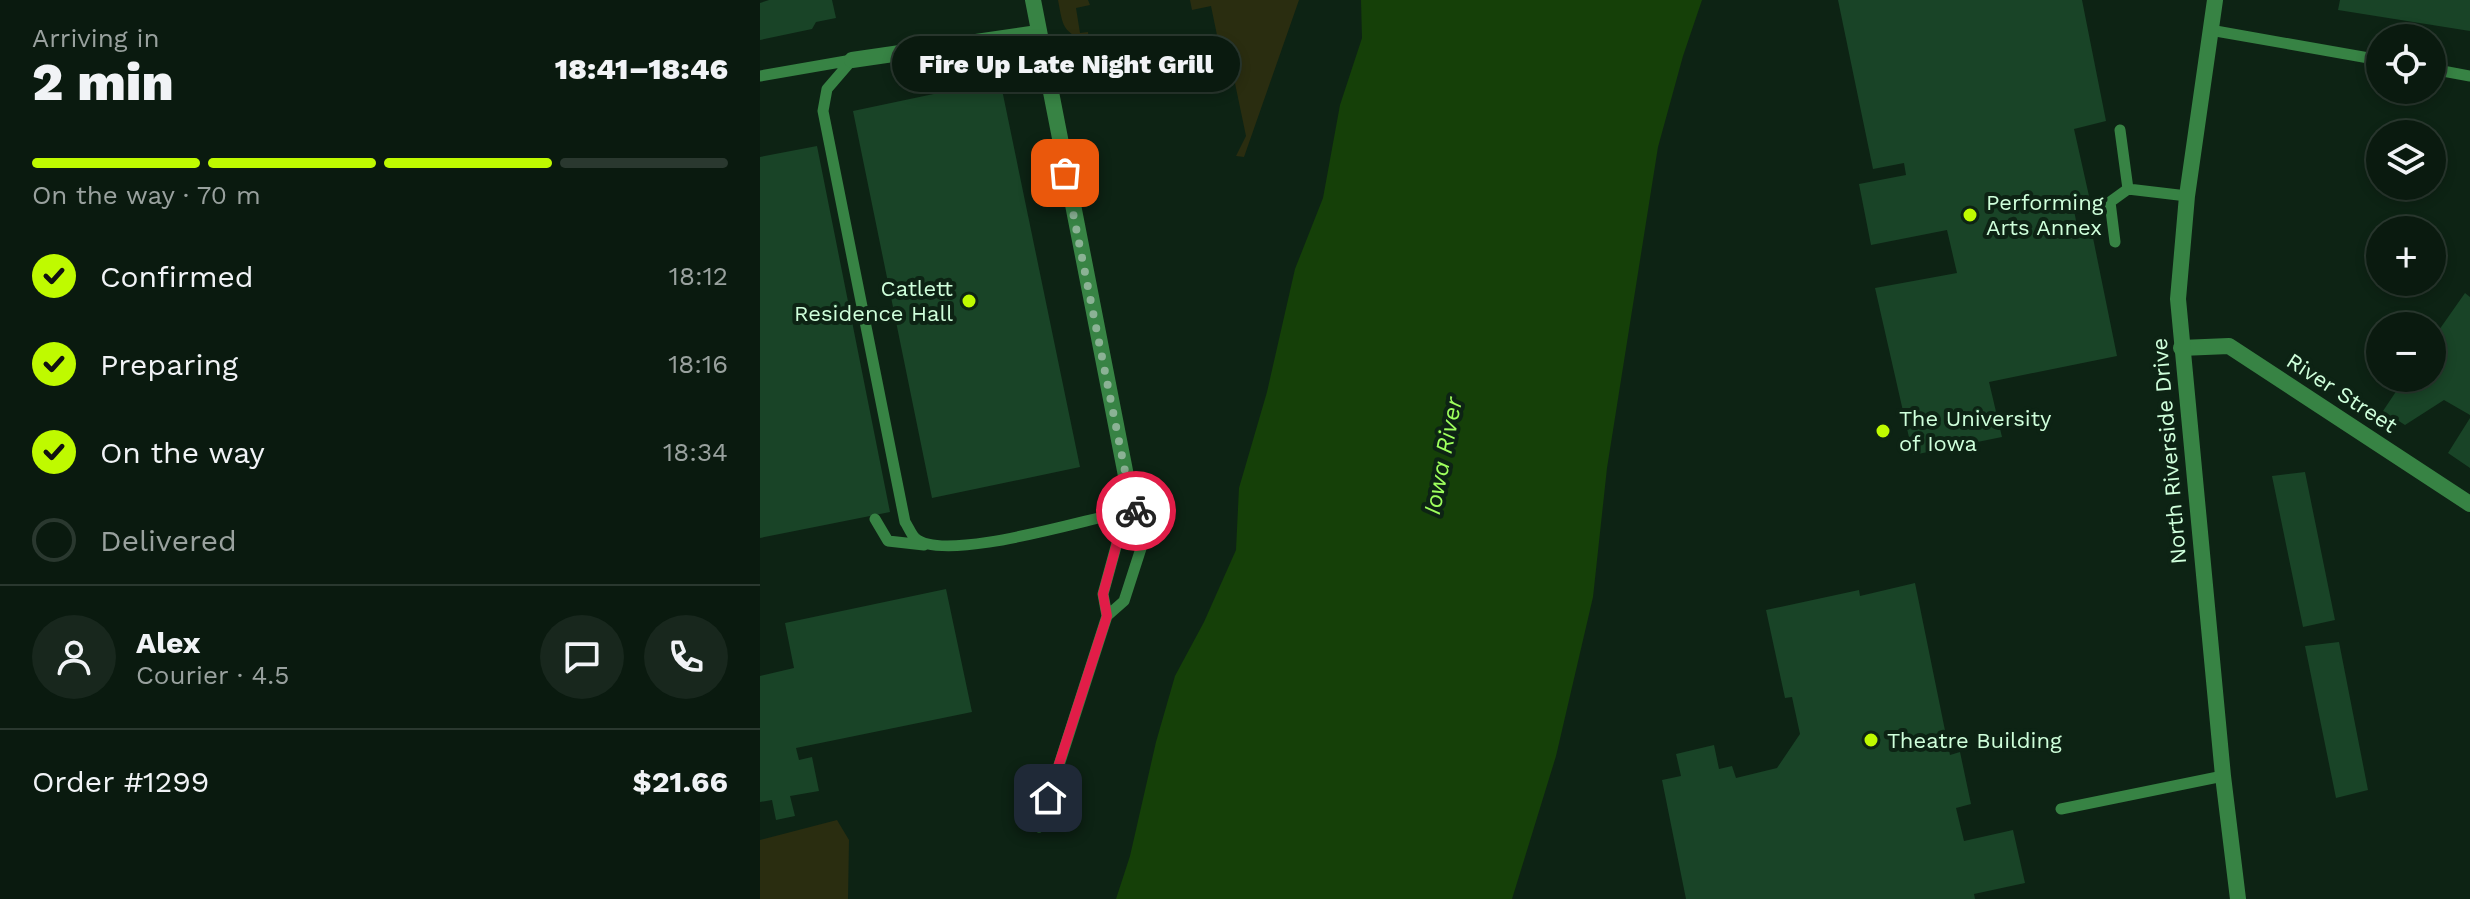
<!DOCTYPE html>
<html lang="en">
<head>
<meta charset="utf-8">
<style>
  body { margin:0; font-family:"Work Sans",sans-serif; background:#18271d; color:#f1f3f6; height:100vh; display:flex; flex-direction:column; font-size:30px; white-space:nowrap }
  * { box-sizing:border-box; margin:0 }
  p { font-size:26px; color:#99a19e }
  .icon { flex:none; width:44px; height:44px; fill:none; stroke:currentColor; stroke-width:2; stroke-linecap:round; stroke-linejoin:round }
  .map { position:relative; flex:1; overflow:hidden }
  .sheet { display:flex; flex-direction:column; background:#0a1a0f; width:760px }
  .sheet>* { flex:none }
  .buttons { position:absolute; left:1606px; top:24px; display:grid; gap:16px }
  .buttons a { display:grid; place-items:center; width:80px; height:80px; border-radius:50%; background:#0a1a0f; box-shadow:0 4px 12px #0003,0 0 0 2px #2a382f; font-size:40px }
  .pin { position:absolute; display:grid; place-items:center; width:68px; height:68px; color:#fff; margin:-34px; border-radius:16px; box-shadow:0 4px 12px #0006 }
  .courier { position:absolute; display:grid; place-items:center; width:80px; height:80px; margin:-40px; border:6px solid #e11d48; border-radius:50%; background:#fff; color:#222; box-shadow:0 2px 10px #0007 }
  .bubble { position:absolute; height:56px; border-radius:28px; background:#0a1a0f; box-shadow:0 4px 12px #0003,0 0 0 2px #2a382f; font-size:26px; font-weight:800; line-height:56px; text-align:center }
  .overview em { font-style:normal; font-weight:800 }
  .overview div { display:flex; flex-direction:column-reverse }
  .overview { display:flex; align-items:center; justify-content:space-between; height:136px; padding:0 32px }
  h1 { font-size:52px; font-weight:800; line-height:60px }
  .bar { display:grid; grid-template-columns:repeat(4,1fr); gap:12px 8px; align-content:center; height:96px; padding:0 32px }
  .bar i { height:10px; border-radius:6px; background:#2a382f }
  .bar .on { background:#bffa00 }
  .bar p { grid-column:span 4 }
  .line { display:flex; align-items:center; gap:20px; padding:0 32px; border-top:2px solid #2a382f }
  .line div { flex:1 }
  .round { display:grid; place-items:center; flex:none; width:84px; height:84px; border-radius:42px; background:#18271d }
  ol { padding:0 32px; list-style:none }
  li { display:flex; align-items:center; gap:24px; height:88px }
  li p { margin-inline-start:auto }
  li .icon { padding:8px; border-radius:50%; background:#bffa00; color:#111; stroke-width:4 }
  li:last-child { color:#99a19e }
  li i { width:44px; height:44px; border:4px solid #2a382f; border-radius:50% }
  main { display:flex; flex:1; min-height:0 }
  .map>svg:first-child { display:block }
</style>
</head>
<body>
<main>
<section class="sheet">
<div class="overview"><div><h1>2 min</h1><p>Arriving in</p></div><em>18:41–18:46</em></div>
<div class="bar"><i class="on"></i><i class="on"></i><i class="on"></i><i></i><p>On the way · 70 m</p></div>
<ol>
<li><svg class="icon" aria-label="check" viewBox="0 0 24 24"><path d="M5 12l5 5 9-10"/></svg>Confirmed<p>18:12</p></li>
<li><svg class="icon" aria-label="check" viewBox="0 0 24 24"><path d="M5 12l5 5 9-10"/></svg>Preparing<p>18:16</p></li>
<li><svg class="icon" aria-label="check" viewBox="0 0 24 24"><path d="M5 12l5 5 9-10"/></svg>On the way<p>18:34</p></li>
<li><i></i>Delivered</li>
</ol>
<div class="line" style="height:144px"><a class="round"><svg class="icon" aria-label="person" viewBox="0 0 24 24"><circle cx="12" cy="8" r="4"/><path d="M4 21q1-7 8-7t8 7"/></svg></a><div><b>Alex</b><p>Courier · 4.5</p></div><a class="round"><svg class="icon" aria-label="chat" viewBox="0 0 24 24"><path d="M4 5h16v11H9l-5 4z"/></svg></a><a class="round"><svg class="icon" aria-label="phone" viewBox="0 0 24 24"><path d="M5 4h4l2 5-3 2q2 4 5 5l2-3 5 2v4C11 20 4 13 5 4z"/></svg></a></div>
<div class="line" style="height:104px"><div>Order #1299</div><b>$21.66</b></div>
</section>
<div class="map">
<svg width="1710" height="899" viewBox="0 0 1710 899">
  <rect width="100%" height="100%" fill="#0d2314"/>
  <path fill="#2a2d10" d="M298 0H328L330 5 316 8 320 33 328 32 329 41C302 33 303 26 298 0Z
    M430 0H539L484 157 476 156 486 136 467 45 458 40 451 6 432 10Z
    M77 820 89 840 88 899H0V840Z"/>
  <path fill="#154008" d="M601 0H942L923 56 898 147 847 468 833 597 796 756 752 899H356L370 856 396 742 415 676 444 622 476 550 479 488 507 392 535 269 563 198 580 105 602 38Z"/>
  <path fill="#194427" d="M9 0H72L76 18 56 22 52 29 0 40V3Z
    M1078 0H1322L1346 121 1314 129 1329 196 1312 200 1319 236 1332 233 1357 356 1229 382 1242 437 1153 455 1115 288 1197 273 1187 230 1111 245 1099 184 1146 175 1144 163 1113 169Z
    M1580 0H1710V31L1578 10Z
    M240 80 320 467 172 498 93 111Z
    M57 146 130 512 0 538V157Z
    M1705 293 1710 297V415L1684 400 1645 425 1623 411 1645 378H1672V362L1678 352 1677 346 1672 340Z
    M1710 418V468L1688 453Z
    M1545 472 1575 620 1543 627 1512 476Z
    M1155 583 1190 755 1200 752 1211 804 1196 808 1204 841 1253 830 1265 883 1214 894 1215 899H926L902 780 921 776 916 754 954 745 959 769 972 766 976 778 1017 768 1040 734 1032 697 1025 698 1006 610 1099 590 1100 596Z
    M186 589 212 712 36 748 39 760 52 757 59 791 30 796 35 816 16 820 12 800 0 802V676L34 668 25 623Z
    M1579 642 1608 790 1576 798 1545 646Z"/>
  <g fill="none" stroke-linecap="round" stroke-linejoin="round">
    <path stroke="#378344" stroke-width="11" d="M1450 30 1620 60
      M92 60 67 89 63 111 145 522C148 526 151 534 155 538 181 562 311 524 347 516L360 505 368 486
      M1672 69 1710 76
      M0 76 92 60
      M1360 130 1368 189
      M1355 242 1350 202 1368 189 1427 196
      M362 500 377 512 385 536 364 601 347 616 343 594 360 532 377 512
      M115 519 128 541 164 545
      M1301 809 1463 776
      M279 827 347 616"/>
    <path stroke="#378344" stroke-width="16" d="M273 0 368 486
      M92 60 278 33
      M1421 348 1469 346 1710 504"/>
    <path stroke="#378344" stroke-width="16" d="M1455 0 1427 196 1418 299 1463 776 1478 899"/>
  </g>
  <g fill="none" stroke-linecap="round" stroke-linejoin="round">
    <path stroke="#8bb295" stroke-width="8" stroke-dasharray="0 14.4" d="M305 173 368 486 362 500 376 511"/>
    <path stroke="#e11d48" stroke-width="10" d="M288 798 347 616 343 594 360 532 376 511"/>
  </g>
  <g fill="#bffa00" stroke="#0d2314" stroke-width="3">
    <circle cx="1210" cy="215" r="8"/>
    <circle cx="209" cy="301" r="8"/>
    <circle cx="1123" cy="431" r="8"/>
    <circle cx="1111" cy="740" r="8"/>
  </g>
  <g text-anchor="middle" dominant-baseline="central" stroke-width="8" stroke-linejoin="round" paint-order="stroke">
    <g font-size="22" fill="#cfffdb" stroke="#0d2314" text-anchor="start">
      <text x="1226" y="202">Performing<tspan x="1226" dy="25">Arts Annex</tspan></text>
      <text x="193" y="288" text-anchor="end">Catlett<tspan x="193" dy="25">Residence Hall</tspan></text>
      <text x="1139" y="418">The University<tspan x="1139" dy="25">of Iowa</tspan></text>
      <text x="1127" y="740">Theatre Building</text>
    </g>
    <g font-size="22" fill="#cfffdb" stroke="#0d2314">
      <text transform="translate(1582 393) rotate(33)">River Street</text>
      <text transform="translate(1409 451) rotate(-95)">North Riverside Drive</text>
    </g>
    <g font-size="24" font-style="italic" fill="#9eff5d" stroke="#0d2314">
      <text transform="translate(683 456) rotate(-79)">Iowa River</text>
    </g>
  </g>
</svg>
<div class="buttons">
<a><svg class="icon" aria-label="locate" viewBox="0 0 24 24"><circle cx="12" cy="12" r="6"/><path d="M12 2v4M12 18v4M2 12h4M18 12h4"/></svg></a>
<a><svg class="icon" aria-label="layers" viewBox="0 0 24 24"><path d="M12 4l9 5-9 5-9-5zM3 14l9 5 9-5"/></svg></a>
<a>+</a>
<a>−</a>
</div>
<div class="pin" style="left:305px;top:173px;background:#ea580c"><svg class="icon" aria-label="bag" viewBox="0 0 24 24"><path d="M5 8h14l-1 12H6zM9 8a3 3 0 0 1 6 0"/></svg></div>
<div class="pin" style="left:288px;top:798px;background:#1f2937"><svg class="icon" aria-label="home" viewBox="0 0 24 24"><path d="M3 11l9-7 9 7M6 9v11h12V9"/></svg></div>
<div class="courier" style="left:376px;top:511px"><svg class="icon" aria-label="bike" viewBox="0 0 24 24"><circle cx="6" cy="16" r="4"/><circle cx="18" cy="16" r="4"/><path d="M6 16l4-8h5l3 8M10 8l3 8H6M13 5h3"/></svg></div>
<div class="bubble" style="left:132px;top:36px;width:348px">Fire Up Late Night Grill</div>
</div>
</main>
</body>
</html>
